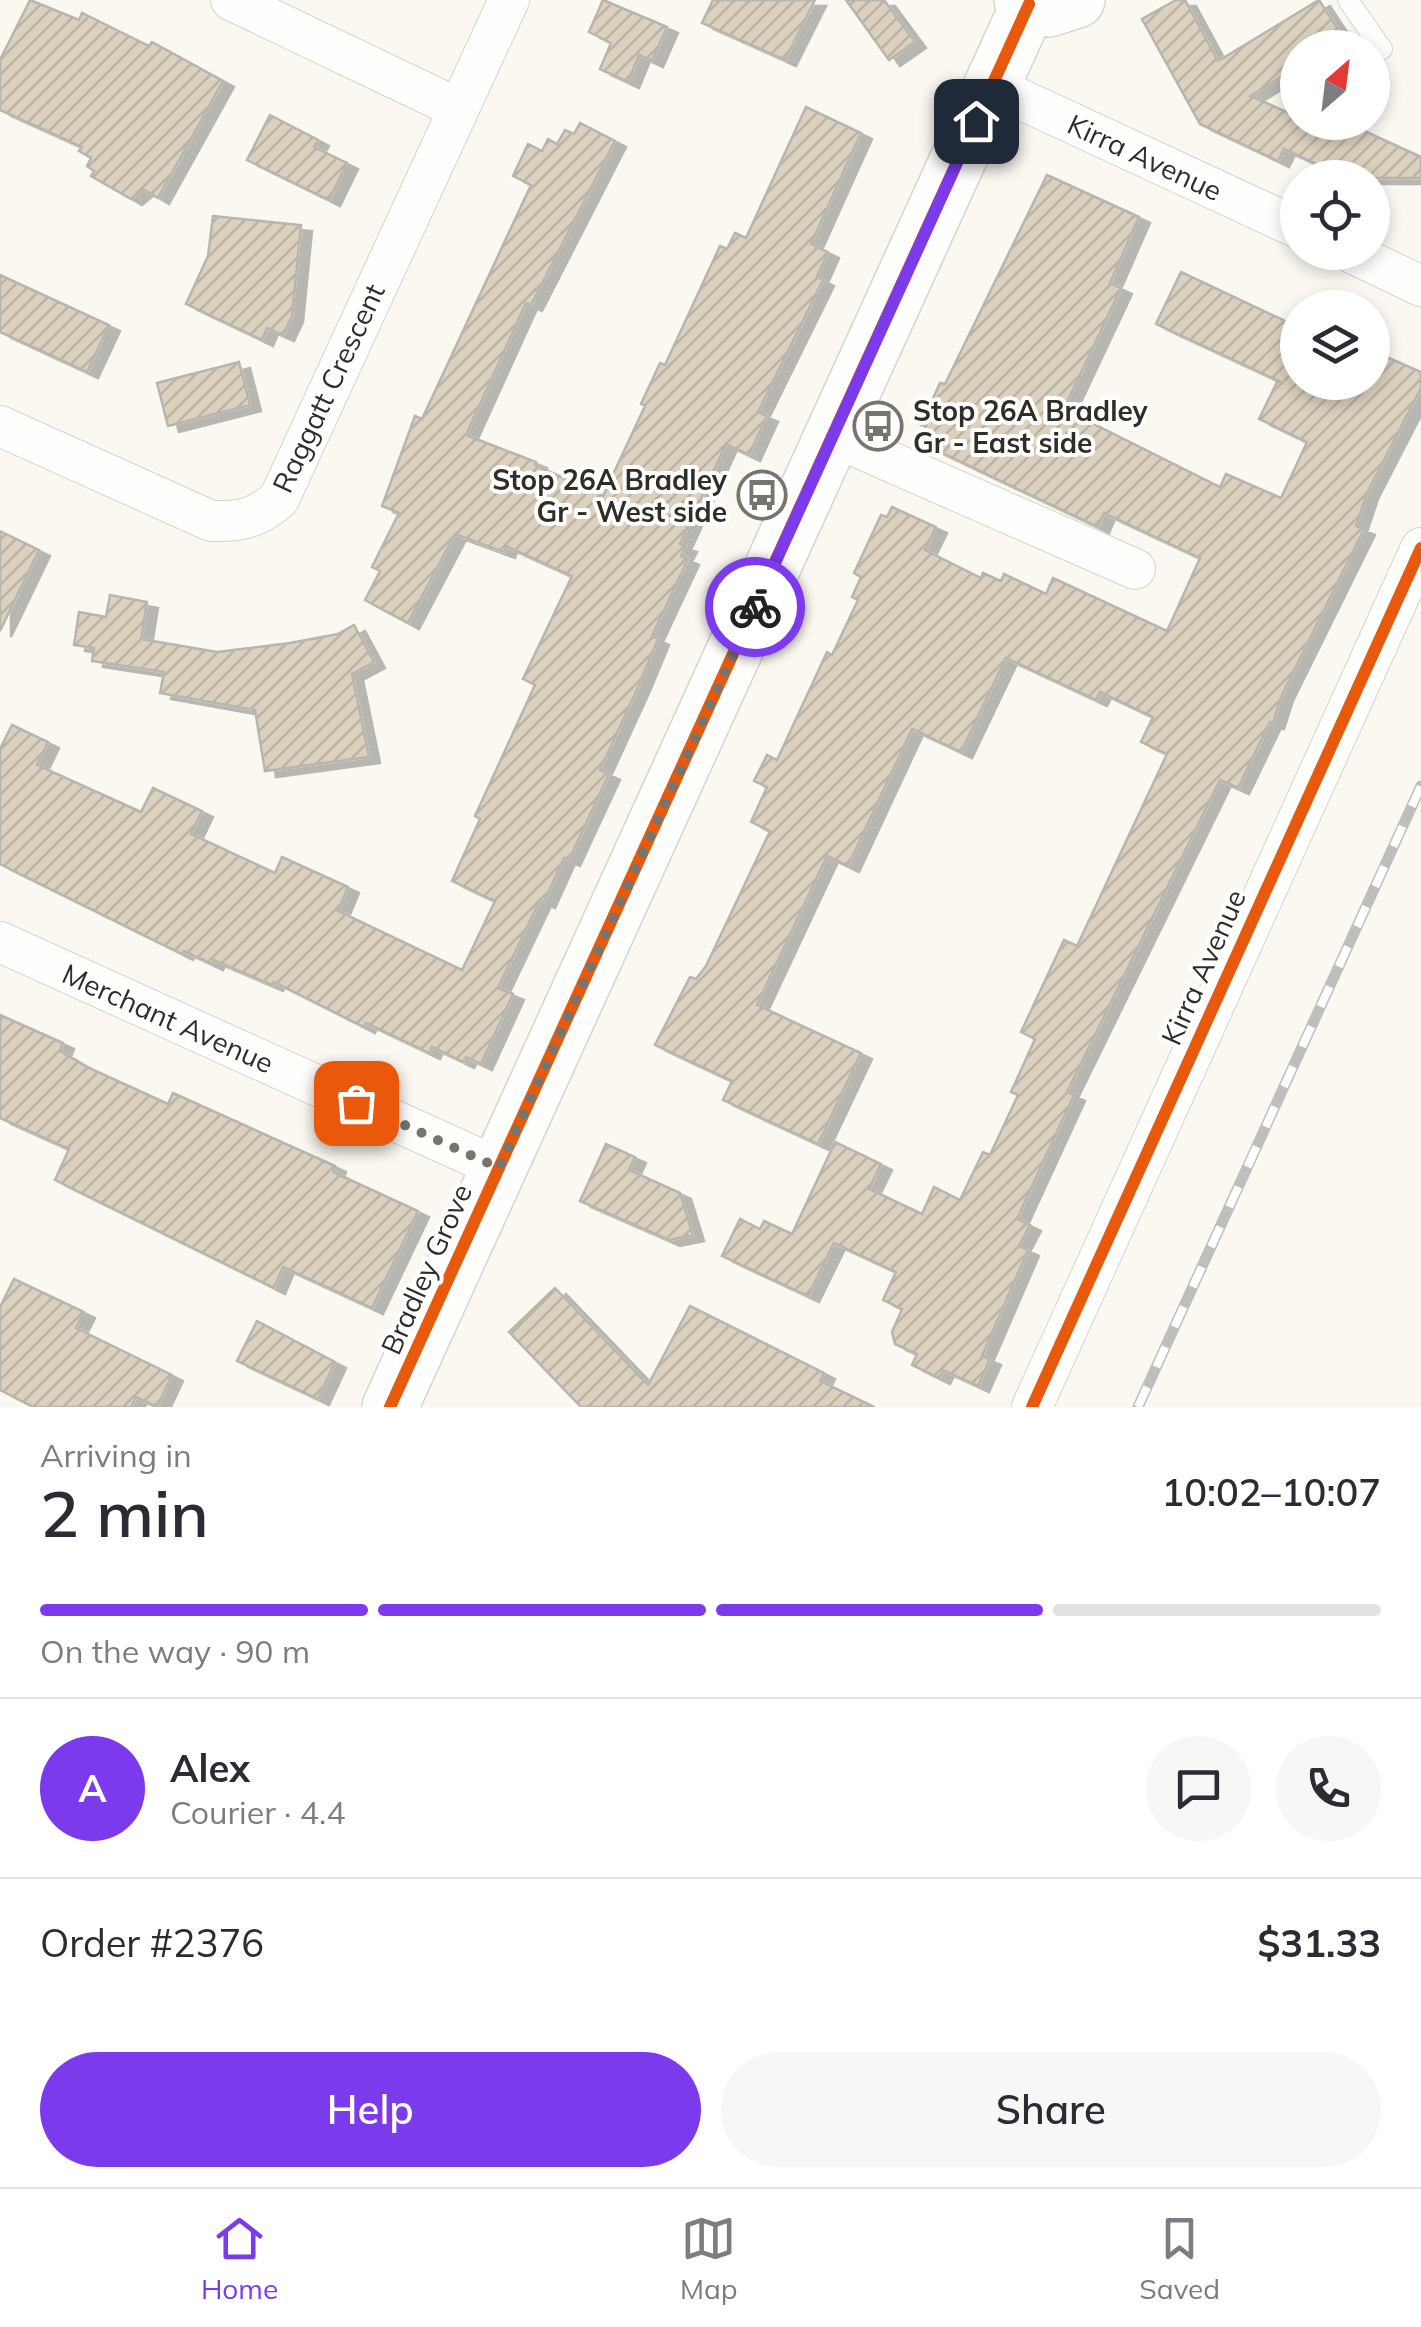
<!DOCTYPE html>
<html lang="en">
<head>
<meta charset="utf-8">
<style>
  body { margin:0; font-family:Mulish,sans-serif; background:#f7f7f7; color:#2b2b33; height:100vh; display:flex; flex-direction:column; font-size:38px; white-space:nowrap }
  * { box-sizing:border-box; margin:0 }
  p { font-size:32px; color:#7c7c81 }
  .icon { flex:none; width:55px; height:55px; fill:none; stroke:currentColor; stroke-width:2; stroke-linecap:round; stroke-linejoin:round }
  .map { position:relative; height:1407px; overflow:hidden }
  .side { display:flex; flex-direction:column; background:#fff; flex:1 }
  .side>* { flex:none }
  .needle { width:65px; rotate:28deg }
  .fabs { position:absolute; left:1280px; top:30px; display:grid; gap:20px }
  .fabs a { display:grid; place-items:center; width:110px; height:110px; border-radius:50%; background:#fff; box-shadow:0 5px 15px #0003; font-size:50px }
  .pin { position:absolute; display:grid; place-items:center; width:85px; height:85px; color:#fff; margin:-42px; border-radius:20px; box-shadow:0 5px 15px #0006 }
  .courier { position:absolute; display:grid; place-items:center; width:100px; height:100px; margin:-50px; border:8px solid #7c3aed; border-radius:50%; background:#fff; color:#222; box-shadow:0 2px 12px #0007 }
  .overview em { font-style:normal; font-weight:600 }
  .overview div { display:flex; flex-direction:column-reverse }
  .overview { display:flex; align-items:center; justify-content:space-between; height:170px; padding:0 40px }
  h1 { font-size:65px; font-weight:600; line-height:75px }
  .bar { display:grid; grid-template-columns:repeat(4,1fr); gap:15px 10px; align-content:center; height:120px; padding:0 40px }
  .bar i { height:12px; border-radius:8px; background:#e1e1e2 }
  .bar .selected { background:#7c3aed }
  .bar p { grid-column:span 4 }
  .line { display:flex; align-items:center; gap:25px; padding:0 40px; border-top:2px solid #e1e1e2 }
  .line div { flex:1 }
  .round { display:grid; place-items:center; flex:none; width:105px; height:105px; border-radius:52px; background:#f7f7f7 }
  .primary-button { display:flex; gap:20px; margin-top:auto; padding:20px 40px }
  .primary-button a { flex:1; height:115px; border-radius:60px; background:#7c3aed; color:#fff; font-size:40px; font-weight:600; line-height:115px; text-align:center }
  .primary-button a+a { background:#f7f7f7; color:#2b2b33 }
  .dock { display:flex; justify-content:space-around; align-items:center; height:140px; border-top:2px solid #e1e1e2; background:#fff; font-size:28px; color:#7c7c81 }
  .dock a { display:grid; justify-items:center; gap:5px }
  .dock .selected { color:#7c3aed }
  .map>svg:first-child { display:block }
</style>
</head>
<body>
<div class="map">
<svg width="1421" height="1407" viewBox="0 0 1421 1407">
  <defs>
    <pattern id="building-hatch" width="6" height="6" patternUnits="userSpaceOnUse" patternTransform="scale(2.5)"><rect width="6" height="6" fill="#dbd1be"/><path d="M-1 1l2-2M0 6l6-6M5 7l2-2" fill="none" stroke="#bcb4a3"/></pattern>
    <filter id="shadow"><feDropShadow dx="11" dy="6" stdDeviation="0" flood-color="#0004"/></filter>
  </defs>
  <rect width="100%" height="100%" fill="#fbf8f2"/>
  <path fill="url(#building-hatch)" stroke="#b8b5af" stroke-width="2.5" filter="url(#shadow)" d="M30 0 79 20 82 13 149 46 152 42 223 81 158 198 143 189 131 199 91 176 94 171 87 166 91 158 79 151 82 147 0 110V60Z
    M603 0 667 27 652 61 639 55 628 82 600 69 611 43 589 32Z
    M713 0H815L785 60 702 23Z
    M846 0H884L915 42 889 60Z
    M1176 0H1185L1218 61 1319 0 1343 37 1327 48H1298V66L1251 96 1298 117V122H1345L1421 157V178H1346L1284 149 1278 161 1200 124 1142 19Z
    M806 107 861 133 811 244 828 252 817 277 823 280 758 412 767 416 749 455 726 444 680 544 686 546 681 556 688 559 652 636 658 639 639 685 600 770 609 774 569 860 564 858 544 902 540 900 498 988 513 994 481 1064 466 1057 463 1062 432 1047 429 1053 366 1023 364 1027 274 982 272 985 214 960 212 964 184 951 182 954 0 864V749L12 725 48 742 37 765 141 812 153 788 202 811 191 834 275 873 282 857 348 887 338 911 462 970 495 901 452 881 480 819 475 816 535 685 523 679 572 576 506 546 504 552 455 534 408 623 365 600 380 571 372 567 399 513 382 506 415 416 422 419 531 185 513 176 528 144 542 151 548 139 557 144 565 130 574 134 580 123 615 141 531 305 526 303 466 435 536 462 535 465 603 496 645 406 641 404 660 363 665 365 720 246 727 249 735 233 746 238Z
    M270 115 318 140 314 147 347 163 329 200 247 160Z
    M1047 175 1139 217 1110 283 1121 288 1064 409 1220 487 1226 474 1281 498 1307 442 1259 419 1277 382H1281L1156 324 1181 272 1298 327V382H1372L1380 354 1421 372V388L1367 493 1356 526 1364 529 1282 695 1273 723 1270 722 1238 788 1220 780 1067 1092 1074 1095 1017 1219 1030 1225 1019 1246 1028 1250 982 1356 990 1359 978 1386 943 1370 939 1378 912 1365 917 1354 895 1344 892 1332 902 1309 883 1300 896 1272 834 1243 808 1296 722 1256 740 1219 760 1229 764 1221 792 1234 835 1142 881 1164 869 1189 922 1214 934 1187 960 1200 983 1152 990 1155 1018 1095 1011 1092 1035 1039 1021 1032 1064 940 1077 946 1167 754 1141 742 1153 717 1100 692 1096 700 1006 658 961 752 912 729 848 866 827 856 757 1005 861 1053 818 1144 723 1100 732 1081 655 1045 690 977 696 979 706 966 770 831 751 822 767 787 754 781 767 755 777 760 827 652 832 655 858 600 852 597 861 577 854 573 881 515 887 517 892 507 936 527 925 550 981 578 983 573 1001 581 1004 574 1046 594 1053 578 1167 631 1200 558 1104 513 1098 527 919 442 926 426 921 425 940 383 945 384Z
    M213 216 301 225 292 316 283 335 267 328 262 340 186 304 208 256Z
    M0 275 109 325 87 372 0 332Z
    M239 362 250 405 168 426 157 383Z
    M0 531 39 550 0 631Z
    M110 595 147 602 141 639 217 652 290 643 338 634 354 625 374 662 352 674 369 757 265 771 255 710 160 693 164 672 92 661 94 648 74 645 79 612 106 617Z
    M0 1015 63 1043 60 1051 87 1067 168 1104 173 1093 335 1166 333 1172 418 1211 372 1308 283 1267 274 1288 55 1180 69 1149 0 1118Z
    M606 1144 635 1157 629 1170 680 1193 693 1235 669 1240 580 1201Z
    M14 1279 84 1312 76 1328 172 1375 157 1407 136 1397 131 1407H34L0 1390V1307Z
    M555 1288 648 1385 690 1306 824 1373 820 1381 874 1407H581L509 1332Z
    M257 1321 335 1362 318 1399 237 1361Z"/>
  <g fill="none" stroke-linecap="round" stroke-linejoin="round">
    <g stroke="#d7d4ce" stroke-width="22">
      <path id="lane" d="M1348 0 1382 49"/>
    </g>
    <g stroke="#d7d4ce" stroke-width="42">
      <path id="street" d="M231 0 457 108
        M992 86 1298 228
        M1350 252 1421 286
        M0 426 211 521C241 522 257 518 279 499L509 0
        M832 436 1135 569
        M0 942 499 1168
        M1032 1407 1421 548"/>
    </g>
    <g stroke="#d7d4ce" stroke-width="58">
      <path id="secondary" d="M1022 0 1049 9 1077 0
        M390 1407 1029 4"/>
    </g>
    <use href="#lane" stroke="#fefefd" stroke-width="20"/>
    <use href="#street" stroke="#fefefd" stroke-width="40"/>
    <use href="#secondary" stroke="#fefefd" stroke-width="55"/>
    <g stroke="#c0bebc" stroke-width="11">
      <path id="rail" d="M1138 1407 1421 786"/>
    </g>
    <use href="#rail" stroke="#fff" stroke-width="8" stroke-dasharray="22" stroke-linecap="butt"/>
    <g stroke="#fff" stroke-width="19">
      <path id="cycleway" d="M390 1407 1029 4
        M1032 1407 1421 548"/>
    </g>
    <use href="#cycleway" stroke="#e8590c" stroke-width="12"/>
  </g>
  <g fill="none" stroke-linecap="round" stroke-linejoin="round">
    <path stroke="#77736d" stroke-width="10" stroke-dasharray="0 18" d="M356 1103 499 1168 755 607"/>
    <path stroke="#7c3aed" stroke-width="12" d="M755 607 976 121"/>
  </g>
  <defs>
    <g id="bus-ring" transform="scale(2.5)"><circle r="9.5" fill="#fff" stroke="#77736d" stroke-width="1.5"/><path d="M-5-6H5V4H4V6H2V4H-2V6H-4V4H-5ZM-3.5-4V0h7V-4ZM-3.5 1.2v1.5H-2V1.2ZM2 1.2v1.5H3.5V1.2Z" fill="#77736d"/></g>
  </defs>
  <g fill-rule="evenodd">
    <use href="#bus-ring" x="878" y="426"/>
    <use href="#bus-ring" x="762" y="495"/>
  </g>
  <g text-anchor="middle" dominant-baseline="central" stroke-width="8" stroke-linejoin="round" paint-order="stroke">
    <g font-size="28" fill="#302c26" stroke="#fff">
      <text transform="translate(1145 157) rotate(25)">Kirra Avenue</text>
      <text transform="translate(328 388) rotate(-65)">Raggatt Crescent</text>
      <text transform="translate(1203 967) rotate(-66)">Kirra Avenue</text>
      <text transform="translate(168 1018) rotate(24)">Merchant Avenue</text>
      <text transform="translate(426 1269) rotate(-66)">Bradley Grove</text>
    </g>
    <g font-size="28" font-weight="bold" fill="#302c26" stroke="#fff" text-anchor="start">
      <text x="913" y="410">Stop 26A Bradley<tspan x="913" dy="32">Gr - East side</tspan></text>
      <text x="727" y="479" text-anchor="end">Stop 26A Bradley<tspan x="727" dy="32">Gr - West side</tspan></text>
    </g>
  </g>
</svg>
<div class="fabs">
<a><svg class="needle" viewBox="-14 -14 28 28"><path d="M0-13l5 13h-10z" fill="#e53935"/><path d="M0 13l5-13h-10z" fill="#7c7c81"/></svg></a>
<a><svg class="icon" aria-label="locate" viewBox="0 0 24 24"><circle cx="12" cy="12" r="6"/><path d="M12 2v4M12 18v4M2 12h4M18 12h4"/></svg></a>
<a><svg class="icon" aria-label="layers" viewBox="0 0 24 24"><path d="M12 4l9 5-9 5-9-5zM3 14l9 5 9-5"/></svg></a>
</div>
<div class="pin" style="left:356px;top:1103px;background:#ea580c"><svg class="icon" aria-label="bag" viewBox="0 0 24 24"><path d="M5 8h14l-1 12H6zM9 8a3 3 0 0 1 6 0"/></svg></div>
<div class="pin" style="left:976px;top:121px;background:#1f2937"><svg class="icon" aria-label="home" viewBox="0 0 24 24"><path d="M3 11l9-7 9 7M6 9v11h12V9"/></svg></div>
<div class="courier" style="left:755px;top:607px"><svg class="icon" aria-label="bike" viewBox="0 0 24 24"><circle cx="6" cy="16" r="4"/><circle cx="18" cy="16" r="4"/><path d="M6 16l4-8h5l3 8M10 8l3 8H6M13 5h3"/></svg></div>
</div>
<section class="side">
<div class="overview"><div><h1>2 min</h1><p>Arriving in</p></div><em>10:02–10:07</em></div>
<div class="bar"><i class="selected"></i><i class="selected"></i><i class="selected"></i><i></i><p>On the way · 90 m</p></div>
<div class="line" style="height:180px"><b class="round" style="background:#7c3aed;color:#fff">A</b><div><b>Alex</b><p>Courier · 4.4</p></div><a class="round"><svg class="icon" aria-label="chat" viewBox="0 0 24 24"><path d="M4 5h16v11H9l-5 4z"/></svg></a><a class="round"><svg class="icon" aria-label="phone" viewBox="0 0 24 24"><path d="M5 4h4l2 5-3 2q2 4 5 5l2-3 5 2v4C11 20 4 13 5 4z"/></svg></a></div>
<div class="line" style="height:130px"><div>Order #2376</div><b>$31.33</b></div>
<div class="primary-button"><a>Help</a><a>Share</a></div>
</section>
<nav class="dock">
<a class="selected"><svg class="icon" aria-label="home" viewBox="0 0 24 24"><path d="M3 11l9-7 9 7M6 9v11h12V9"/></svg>Home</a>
<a><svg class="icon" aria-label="map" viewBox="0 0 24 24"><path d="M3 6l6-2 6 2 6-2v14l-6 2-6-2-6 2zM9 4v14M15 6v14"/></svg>Map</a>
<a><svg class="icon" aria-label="saved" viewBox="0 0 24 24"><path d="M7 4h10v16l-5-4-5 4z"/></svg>Saved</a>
</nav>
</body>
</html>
